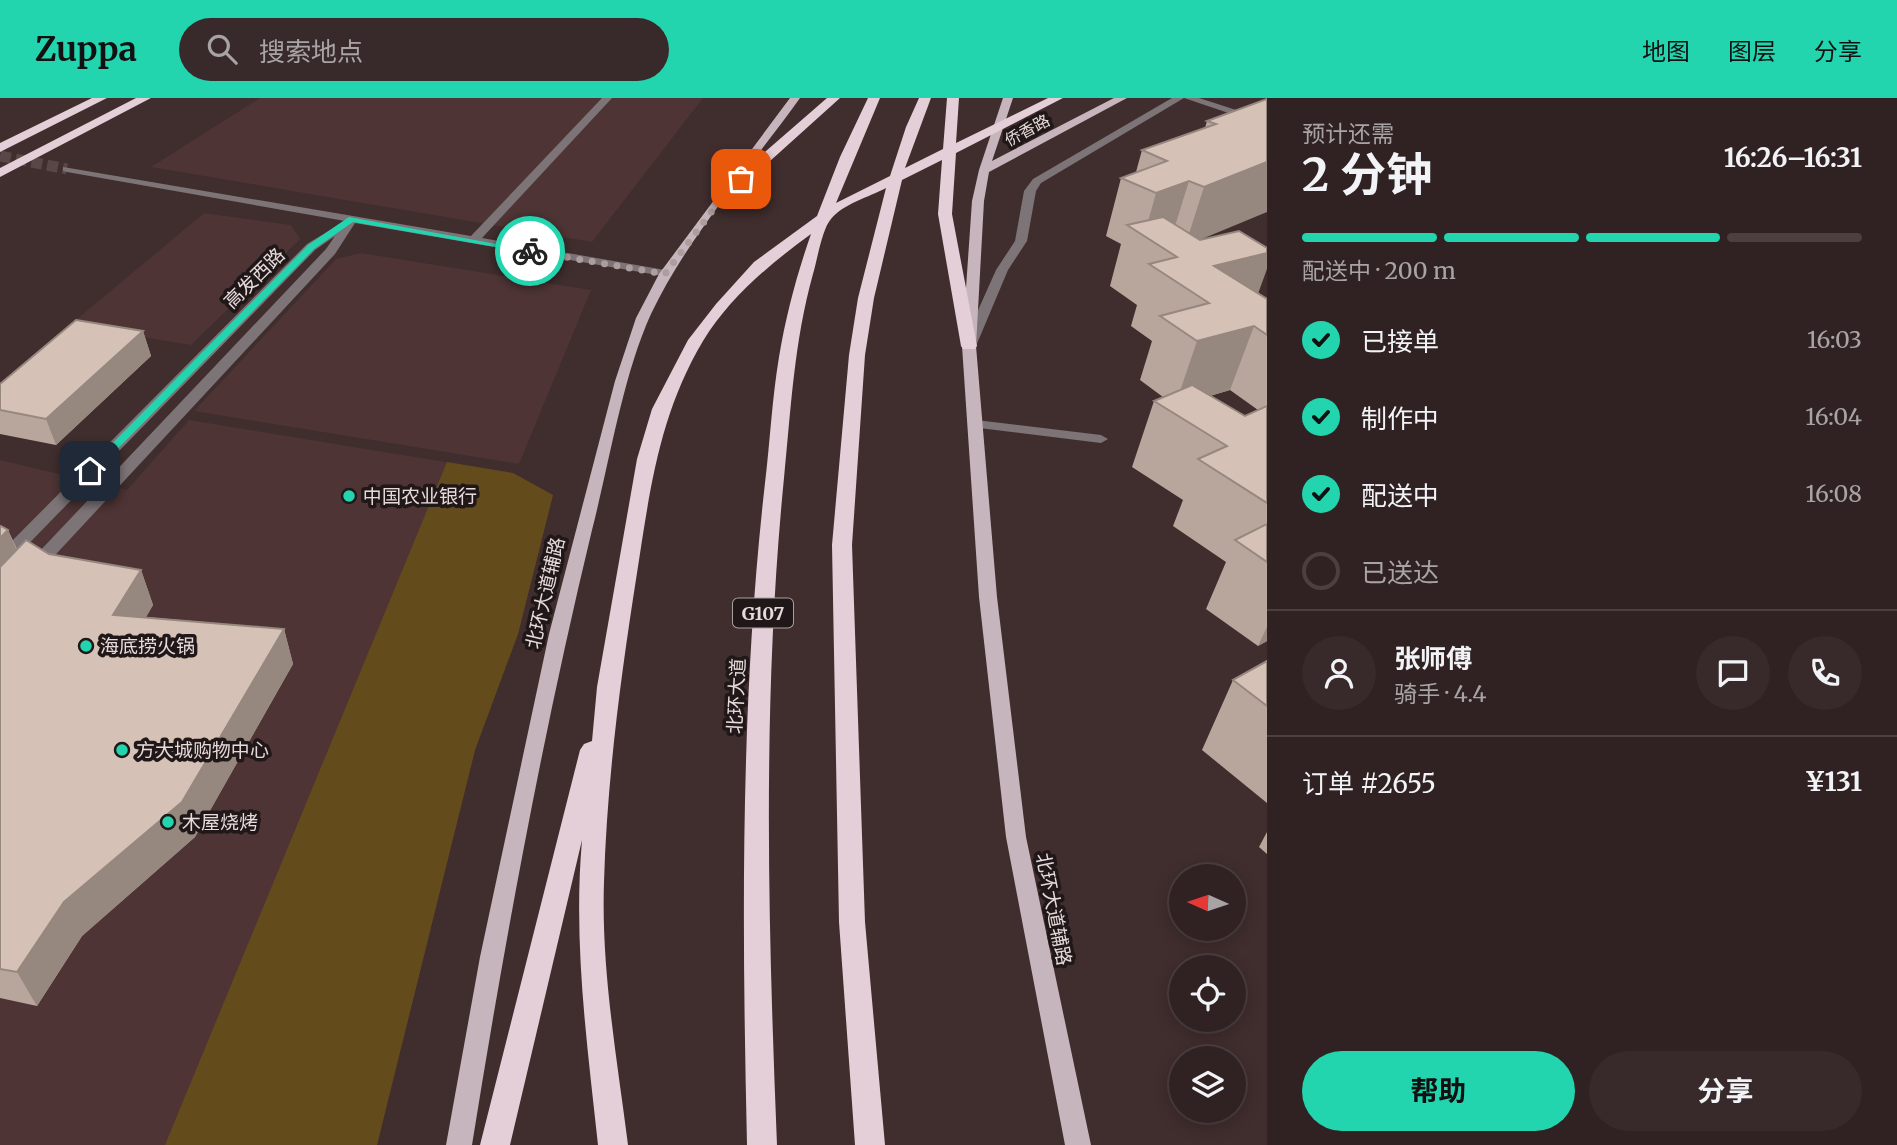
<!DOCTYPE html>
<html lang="zh">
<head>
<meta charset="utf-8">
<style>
  body { margin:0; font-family:Merriweather,"Noto Sans SC",serif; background:#382a2a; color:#f1f3f6; height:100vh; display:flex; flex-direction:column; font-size:26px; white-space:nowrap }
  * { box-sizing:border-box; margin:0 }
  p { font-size:23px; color:#a8a4a5 }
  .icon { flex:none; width:38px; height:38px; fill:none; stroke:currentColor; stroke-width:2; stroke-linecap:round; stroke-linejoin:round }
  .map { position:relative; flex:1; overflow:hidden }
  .sheet { display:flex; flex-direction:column; background:#302222; width:630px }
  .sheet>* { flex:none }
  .needle { width:46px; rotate:273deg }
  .controls { position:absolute; left:1169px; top:766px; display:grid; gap:14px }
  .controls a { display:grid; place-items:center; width:77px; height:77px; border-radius:50%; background:#302222; box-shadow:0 4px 18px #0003,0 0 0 2px #4b3f40; font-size:35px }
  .pin { position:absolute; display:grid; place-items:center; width:60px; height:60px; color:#fff; margin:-30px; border-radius:14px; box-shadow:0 4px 10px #0006 }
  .courier { position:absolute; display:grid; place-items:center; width:70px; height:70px; margin:-35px; border:5px solid #23d5af; border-radius:50%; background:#fff; color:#222; box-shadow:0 2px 9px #0007 }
  .summary em { font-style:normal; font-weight:700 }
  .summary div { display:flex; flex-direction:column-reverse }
  .summary { display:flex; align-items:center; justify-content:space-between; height:119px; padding:0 35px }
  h1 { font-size:46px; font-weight:700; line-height:52px }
  .bar { display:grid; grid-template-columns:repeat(4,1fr); gap:10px 7px; align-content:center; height:84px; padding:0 35px }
  .bar i { height:9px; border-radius:5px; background:#4b3f40 }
  .bar .on { background:#23d5af }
  .bar p { grid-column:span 4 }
  .line { display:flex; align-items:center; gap:18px; padding:0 35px; border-top:2px solid #4b3f40 }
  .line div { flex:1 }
  .round { display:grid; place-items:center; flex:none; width:74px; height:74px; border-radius:37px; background:#382a2a }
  ol { padding:0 35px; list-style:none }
  li { display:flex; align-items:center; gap:21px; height:77px }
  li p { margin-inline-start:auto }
  li .icon { padding:7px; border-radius:50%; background:#23d5af; color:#111; stroke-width:4 }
  li:last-child { color:#a8a4a5 }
  li i { width:38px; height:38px; border:4px solid #4b3f40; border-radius:50% }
  .cta { display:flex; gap:14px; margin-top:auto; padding:14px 35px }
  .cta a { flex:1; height:80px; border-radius:42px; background:#23d5af; color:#111; font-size:28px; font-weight:700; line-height:80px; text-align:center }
  .cta a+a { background:#382a2a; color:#f1f3f6 }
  header { display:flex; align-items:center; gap:42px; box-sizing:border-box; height:98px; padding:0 35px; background:#23d5af; color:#111 }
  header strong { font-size:33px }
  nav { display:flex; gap:38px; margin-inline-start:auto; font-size:24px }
  .search { width:490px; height:63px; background:#382a2a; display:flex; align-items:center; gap:18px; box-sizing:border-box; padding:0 24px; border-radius:38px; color:#a8a4a5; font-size:26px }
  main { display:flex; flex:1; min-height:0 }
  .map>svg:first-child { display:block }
</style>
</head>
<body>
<header>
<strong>Zuppa</strong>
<div class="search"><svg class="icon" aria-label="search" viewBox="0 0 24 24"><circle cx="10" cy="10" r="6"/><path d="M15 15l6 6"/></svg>搜索地点</div>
<nav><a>地图</a><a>图层</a><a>分享</a></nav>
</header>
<main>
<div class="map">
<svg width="1267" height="1047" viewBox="0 0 1267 1047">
  <rect width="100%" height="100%" fill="#402d2d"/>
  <path fill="#4e3434" d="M260 0H703L592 144 151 69Z
    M204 115 291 127 300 141 191 247 70 227Z
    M361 155 591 192 519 366 194 313 336 161Z
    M189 322 513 375 553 397 518 536 475 652 377 1047H0V362L127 392Z"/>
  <path fill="#644b1c" d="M447 364 513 375 553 397 518 536 475 652 377 1047H165Z"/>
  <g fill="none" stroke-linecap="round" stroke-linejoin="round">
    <path stroke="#594747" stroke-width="11" stroke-dasharray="11 5" stroke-linecap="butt" d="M0 58 67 71"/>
    <path fill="#7d7478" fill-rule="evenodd" d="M602 0H612L482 140 665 172 669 173V179L355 125 335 156 6 510 0 512V495L326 151 335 138 315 152 6 469 0 470V455L307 146 345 123 67 74 63 73V69L471 138Z
      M1172 0H1184L1041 85 1036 93 1027 143 1008 172 976 248 974 251H964L962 248 996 172 1015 143 1024 93 1033 81Z
      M1184 0H1199L1267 22V28Z
      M976 322 1101 337 1108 341 1101 345 971 329 969 326 971 323Z"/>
    <path fill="#c7b5bd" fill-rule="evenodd" d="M790 0H800C750 70 688 138 651 216 623 277 609 366 592 432 543 635 505 841 472 1047H446L480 859 549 536 615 283 636 220 659 176Z
      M1003 0H1013L992 63 1114 0H1127L989 74 984 103 976 248 997 499 1026 739 1091 1047H1065L1006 739 979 499 962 248 972 103 979 72Z"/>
    <path fill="#e4ced8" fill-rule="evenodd" d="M92 0H107L0 54V45Z
      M136 0H151L0 79V70Z
      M827 0H840L729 100H719V94Z
      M868 0H880L836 105 890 78 906 29 919 0H931L905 70 943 51 947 0H959L956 45 1048 0H1063L956 55 952 116 977 248 975 251H963L961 248 938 116 942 62 902 82 874 200 865 257 852 447 865 824 885 1047H855L839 824 832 447 849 257 858 200 886 90C869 99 843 106 831 121 822 131 817 163 813 176 794 244 791 311 784 380 762 603 768 824 777 1047H747C742 826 740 605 765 385 770 343 772 301 779 259 786 217 797 176 811 136 770 166 730 199 703 243 659 317 650 392 637 475 621 577 607 681 604 784 601 872 617 960 628 1047H598C587 945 573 844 582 742L510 1047H480L580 652 584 646 592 643 597 589 637 361 652 311 688 242 716 206 754 164 817 118 840 59Z"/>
  </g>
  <path fill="#b8a69d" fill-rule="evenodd" d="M1267 1 1201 142 1258 195 1267 201V543L1258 548 1206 511 1226 464 1173 428 1183 402 1132 369 1154 303 1163 299 1140 282 1152 243 1131 228 1137 207 1110 188 1121 146 1106 138 1121 80 1136 74 1142 52 1205 30 1207 23ZM1230 292 1258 312 1245 318 1210 298Z
    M143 233 151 258 56 347 0 336V286Z
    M0 429 8 432 17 451 49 456 141 472 153 507 146 519 284 531 293 566 195 739 82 838 37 908 0 900Z
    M1267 563V705L1202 652 1233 582Z
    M1267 734V756L1259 749Z"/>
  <path fill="#96877f" d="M1267 64V114L1185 148 1204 89Z
    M1189 83 1171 141 1144 138 1156 95Z
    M1267 155V171L1251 215 1209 205 1214 168Z
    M1254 228 1230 292 1175 308 1197 243Z
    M143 233 151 258 56 347 46 321Z
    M8 432 23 467 0 491V440Z
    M141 472 153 507 127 552 113 517Z
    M1267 529V543L1258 548Z
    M284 531 293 566 195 739 82 838 37 908 17 874 64 804Z"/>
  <path fill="#d6c1b6" stroke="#96877f" stroke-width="2" d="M1267 1V64L1204 89 1189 83 1156 95 1121 80 1167 63 1142 52 1216 26 1207 23Z
    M1163 119 1200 142 1239 133 1267 150V155L1214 168 1267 201V237L1254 228 1197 243 1160 218 1209 205 1149 166 1177 159 1127 127Z
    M76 222 143 233 46 321 0 312V286Z
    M1192 287 1245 318 1267 308V405L1198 361 1227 348 1154 303Z
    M1267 426V464L1235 442Z
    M1 428 8 432 0 440V429Z
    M26 442 49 456 141 472 113 517 284 531 182 704 64 804 17 874 0 871V469Z
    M1267 563V608L1233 582Z"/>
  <path fill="#23d5af" d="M349 119 534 153 530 155 353 124 314 151 94 375H87V371L308 147Z"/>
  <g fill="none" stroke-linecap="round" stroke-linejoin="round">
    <path stroke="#ad9d9d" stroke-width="7" stroke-dasharray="0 12.6" d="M530 153 665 176 724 97 741 81"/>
  </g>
  <g fill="#23d5af" stroke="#201818" stroke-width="2.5">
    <circle cx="349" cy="398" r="7"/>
    <circle cx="86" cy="548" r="7"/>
    <circle cx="122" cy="652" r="7"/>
    <circle cx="168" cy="724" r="7"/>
  </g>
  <g text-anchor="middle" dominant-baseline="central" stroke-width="7" stroke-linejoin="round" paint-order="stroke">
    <g font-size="16" fill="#e7dada" stroke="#201818">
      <text transform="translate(1027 32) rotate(-28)">侨香路</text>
    </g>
    <rect fill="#201818" stroke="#aba0a0" stroke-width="2" x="733" y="500.5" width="60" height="29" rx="5"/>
    <g font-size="18" font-weight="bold" fill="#e7dada">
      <text x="763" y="515">G107</text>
    </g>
    <g font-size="19" fill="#e7dada" stroke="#201818">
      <text transform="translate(254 180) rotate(-45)">高发西路</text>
      <text transform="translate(545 495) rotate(-77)">北环大道辅路</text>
      <text transform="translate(736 598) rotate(-87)">北环大道</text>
      <text transform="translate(1054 811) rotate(79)">北环大道辅路</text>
    </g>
    <g font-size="19" fill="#e7dada" stroke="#201818" text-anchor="start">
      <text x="363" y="398">中国农业银行</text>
      <text x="100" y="548">海底捞火锅</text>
      <text x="136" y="652">方大城购物中心</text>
      <text x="182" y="724">木屋烧烤</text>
    </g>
  </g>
</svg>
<div class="controls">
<a><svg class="needle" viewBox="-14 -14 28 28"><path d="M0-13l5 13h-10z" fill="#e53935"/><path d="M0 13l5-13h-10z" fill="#a8a4a5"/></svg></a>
<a><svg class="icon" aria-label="locate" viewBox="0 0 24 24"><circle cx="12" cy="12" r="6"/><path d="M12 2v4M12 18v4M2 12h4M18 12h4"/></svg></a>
<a><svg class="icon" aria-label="layers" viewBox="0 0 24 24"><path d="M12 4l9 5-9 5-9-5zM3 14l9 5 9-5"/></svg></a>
</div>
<div class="pin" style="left:741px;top:81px;background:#ea580c"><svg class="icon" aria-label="bag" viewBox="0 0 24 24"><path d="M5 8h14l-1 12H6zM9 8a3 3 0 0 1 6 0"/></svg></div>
<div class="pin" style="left:90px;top:373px;background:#1f2937"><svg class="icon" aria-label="home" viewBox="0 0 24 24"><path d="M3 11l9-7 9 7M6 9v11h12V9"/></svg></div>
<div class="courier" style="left:530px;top:153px"><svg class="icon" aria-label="bike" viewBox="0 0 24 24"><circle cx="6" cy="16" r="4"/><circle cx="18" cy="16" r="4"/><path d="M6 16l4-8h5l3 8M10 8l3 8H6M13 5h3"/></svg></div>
</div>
<section class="sheet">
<div class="summary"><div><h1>2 分钟</h1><p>预计还需</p></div><em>16:26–16:31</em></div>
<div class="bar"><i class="on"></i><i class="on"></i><i class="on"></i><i></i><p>配送中 · 200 m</p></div>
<ol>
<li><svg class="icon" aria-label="check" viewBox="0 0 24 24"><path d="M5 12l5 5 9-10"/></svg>已接单<p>16:03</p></li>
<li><svg class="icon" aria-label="check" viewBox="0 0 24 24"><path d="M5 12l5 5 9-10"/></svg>制作中<p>16:04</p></li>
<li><svg class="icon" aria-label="check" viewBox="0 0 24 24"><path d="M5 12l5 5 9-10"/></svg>配送中<p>16:08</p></li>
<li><i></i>已送达</li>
</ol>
<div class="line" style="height:126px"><a class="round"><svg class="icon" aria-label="person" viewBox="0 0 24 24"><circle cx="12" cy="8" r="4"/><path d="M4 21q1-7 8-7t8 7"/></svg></a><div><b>张师傅</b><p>骑手 · 4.4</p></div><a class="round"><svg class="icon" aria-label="chat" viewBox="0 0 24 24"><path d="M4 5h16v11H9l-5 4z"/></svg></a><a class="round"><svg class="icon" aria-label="phone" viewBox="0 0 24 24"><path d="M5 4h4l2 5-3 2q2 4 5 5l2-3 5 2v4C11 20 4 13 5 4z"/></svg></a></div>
<div class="line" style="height:91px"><div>订单 #2655</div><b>¥131</b></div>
<div class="cta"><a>帮助</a><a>分享</a></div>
</section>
</main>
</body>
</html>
